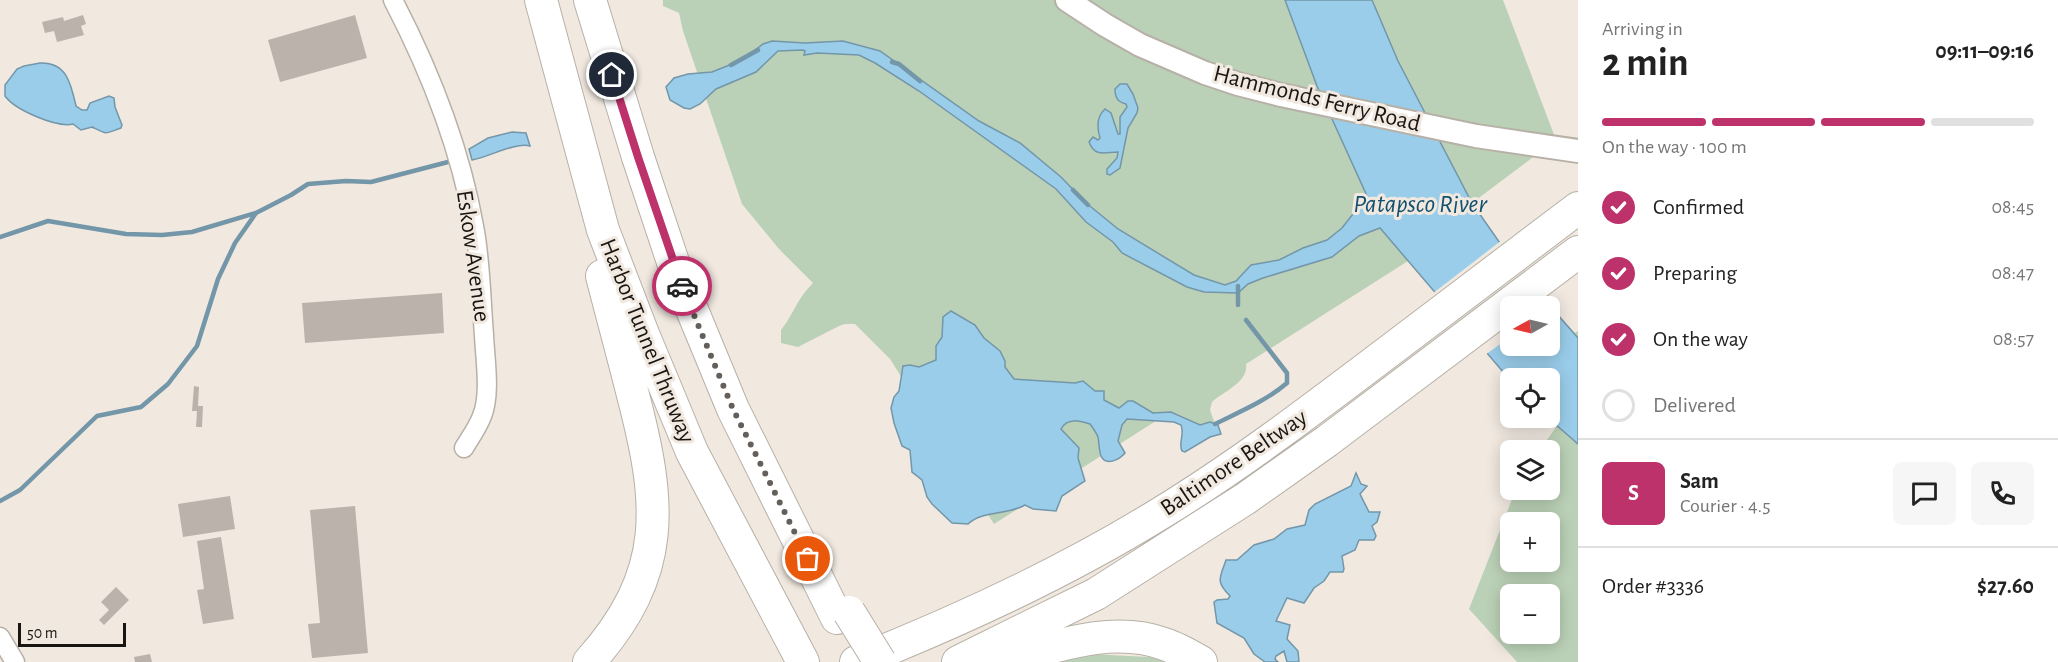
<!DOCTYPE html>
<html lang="en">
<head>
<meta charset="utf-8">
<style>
  body { margin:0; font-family:"Alegreya Sans",sans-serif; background:#f6f6f6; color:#222; height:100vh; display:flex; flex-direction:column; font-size:22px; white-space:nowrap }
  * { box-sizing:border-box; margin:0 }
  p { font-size:20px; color:#767676 }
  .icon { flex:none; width:33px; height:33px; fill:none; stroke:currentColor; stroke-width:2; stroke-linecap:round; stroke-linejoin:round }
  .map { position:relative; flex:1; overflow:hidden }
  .details { display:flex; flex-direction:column; background:#fff; width:480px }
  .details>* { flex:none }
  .needle { width:39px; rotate:262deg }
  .tools { position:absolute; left:1500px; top:296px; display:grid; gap:12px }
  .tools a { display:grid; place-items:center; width:60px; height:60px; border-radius:9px; background:#fff; box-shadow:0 3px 15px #0003; font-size:30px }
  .scale { position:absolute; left:18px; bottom:15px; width:108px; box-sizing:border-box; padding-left:6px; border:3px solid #181512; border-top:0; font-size:16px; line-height:21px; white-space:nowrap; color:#181512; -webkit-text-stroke:4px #f1e9e0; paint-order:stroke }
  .pin { position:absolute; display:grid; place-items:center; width:51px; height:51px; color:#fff; margin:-26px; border:3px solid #fff; border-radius:50%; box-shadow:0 2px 6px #0007 }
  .courier { position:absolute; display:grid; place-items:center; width:60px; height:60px; margin:-30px; border:4px solid #bd326a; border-radius:50%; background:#fff; color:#222; box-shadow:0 2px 8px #0007 }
  .head em { font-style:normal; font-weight:600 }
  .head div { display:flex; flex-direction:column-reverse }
  .head { display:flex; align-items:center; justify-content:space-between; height:102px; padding:0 24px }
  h1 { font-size:39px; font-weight:600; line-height:45px }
  .bar { display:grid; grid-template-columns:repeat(4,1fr); gap:9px 6px; align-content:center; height:72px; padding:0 24px }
  .bar i { height:8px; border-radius:4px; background:#e0e0e0 }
  .bar .active { background:#bd326a }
  .bar p { grid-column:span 4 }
  .line { display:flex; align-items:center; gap:15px; padding:0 24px; border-top:2px solid #e0e0e0 }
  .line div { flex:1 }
  .round { display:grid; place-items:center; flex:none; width:63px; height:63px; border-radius:9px; background:#f6f6f6 }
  ol { padding:0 24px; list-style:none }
  li { display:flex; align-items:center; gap:18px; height:66px }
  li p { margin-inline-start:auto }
  li .icon { padding:6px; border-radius:50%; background:#bd326a; color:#fff; stroke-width:4 }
  li:last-child { color:#767676 }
  li i { width:33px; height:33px; border:3px solid #e0e0e0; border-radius:50% }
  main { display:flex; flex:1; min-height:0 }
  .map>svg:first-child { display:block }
</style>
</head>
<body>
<main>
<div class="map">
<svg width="1578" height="662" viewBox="0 0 1578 662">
  <rect width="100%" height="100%" fill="#f1e9e0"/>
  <path fill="#bbd1b7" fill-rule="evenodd" d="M663 0H1503L1556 140 1472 203 1408 261 1246 364C1249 382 1223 392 1212 402L1210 410 1215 424 1210 422 1200 425 1180 415 1170 412 994 524 890 359 855 324H845L839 326 798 347 781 343V330C794 314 796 300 813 283L779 249 742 204 683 31 679 13 663 6Z
    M1578 331V662H1517L1469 609 1516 489H1550V450H1540L1556 427 1573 334ZM1510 522H1550V561H1510ZM1510 594H1550V633H1510Z
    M1090 654 1168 658V662H1054Z"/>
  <path fill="#9acdea" stroke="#7396a9" stroke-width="1.5" d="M1285 0H1372L1398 61 1472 203 1523 276 1549 306H1510V345H1550V306L1578 338V444L1547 417H1550V378H1510V380L1380 228 1359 236 1332 257 1263 278 1248 284 1238 293 1204 292 1187 287 1122 253 1113 242 1086 222 1056 189 919 91 875 63 859 55 817 53 804 55 805 51 803 50 778 51 756 72 716 89 700 104 690 109 684 108 670 100 666 87 674 78 688 74 712 72 742 60 763 44 772 41 805 43 843 41 880 51 979 121 1020 143 1061 177 1085 202 1118 229 1194 275 1225 285 1236 281 1251 265 1279 260 1303 248 1327 240 1342 228 1367 196 1317 86Z
    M40 63C67 62 71 84 76 106L82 110H87L90 103 109 96 114 98 115 107 122 125 121 128C104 134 108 135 92 127L81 130 73 124C57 128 15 110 5 96V85L17 69 24 66Z
    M1120 84H1127L1133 94 1138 108 1137 113 1128 128 1120 168 1110 175 1107 174V169L1117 158 1118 152C1106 152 1095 158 1089 142L1093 137 1098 140 1100 138C1097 128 1096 117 1105 109L1111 113 1118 134H1120V117L1127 107 1126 104C1118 102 1115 98 1115 89Z
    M512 132 526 133 530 146C515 142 489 157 472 160L469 149 488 138Z
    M951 311 975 325 984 338 1000 351 1005 361V367L1014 379 1075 383 1083 381 1095 391H1104V400L1119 408 1128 401H1133L1153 413 1171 412 1200 425 1210 422 1218 425 1221 434 1210 437 1185 452 1182 451C1178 443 1185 434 1181 425L1174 422 1127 419 1122 425 1118 441 1125 453C1120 459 1106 467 1101 456 1099 450 1099 443 1098 437 1096 432 1093 428 1090 424 1080 421 1067 417 1061 429L1079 448 1078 458 1085 481 1062 496 1056 511 1033 509 1025 505C1009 515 983 510 968 524L952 523 932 504 927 497 922 480 912 472 910 450 902 446 894 423 891 408 894 397 899 391 903 366 910 365 919 367 936 360V346L942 337 943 317Z
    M1356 473 1361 484 1367 486 1360 494 1369 512H1380L1377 522 1372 526 1376 536 1374 540H1359L1355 550 1342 556 1344 569 1343 572H1330L1324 581 1314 588 1304 603 1287 598 1276 621 1290 625 1287 639 1298 651 1299 662H1287L1284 651 1276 656 1275 659 1278 662H1265L1254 654 1244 638 1217 623 1214 602 1217 600 1228 599 1230 596C1215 581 1220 578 1226 560H1237L1254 545 1274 539 1287 529 1305 525 1309 510 1315 504 1351 486Z"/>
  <path fill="#f1e9e0" d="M1502 240 1526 274 1553 306 1550 308V306H1510V337L1485 355 1432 294Z"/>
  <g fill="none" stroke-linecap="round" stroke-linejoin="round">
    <path stroke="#7396a9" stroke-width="4.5" d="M892 62 899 64 920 81
      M731 65 758 50
      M1073 190 1088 205
      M0 237 48 221 126 234 162 235 192 232 256 213 291 195 308 184 346 181 371 182 448 162
      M1238 305V286
      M1215 424C1239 412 1266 401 1287 383V373L1246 320
      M0 501 20 490 97 416 141 407 168 384 197 346 218 279 235 243 256 213"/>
  </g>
  <path fill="#bbb3ab" d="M83 15 86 24 81 26 84 35 57 42 54 31 45 33 42 22 63 17 64 21Z
    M355 15 367 58 280 82 268 40Z
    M442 293 444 333 305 343 302 303Z
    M194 386 199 387 198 406H203L202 427H196L197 411H192Z
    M230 496 235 529 183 537 178 504Z
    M355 506 368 653 312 658 308 624 320 623 310 510Z
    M221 537 234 619 203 624 197 590 204 589 197 541Z
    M116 587 129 600 104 625 99 620 109 610 101 602Z
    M150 654 152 662H135L134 657Z"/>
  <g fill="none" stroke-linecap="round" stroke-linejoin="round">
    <g stroke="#b7b0a7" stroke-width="21">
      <path id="minor" d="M393 0C430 71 460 148 474 226 481 262 481 299 484 335 485 359 491 394 482 416 478 427 470 438 464 448
        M0 637 15 662"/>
    </g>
    <g stroke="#b7b0a7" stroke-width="26">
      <path id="tertiary" d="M1067 0 1105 25 1140 45 1205 73 1238 84 1281 95 1476 136 1578 151"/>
    </g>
    <g stroke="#b7b0a7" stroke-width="34">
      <path id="motorway" d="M541 0 603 230 643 334 692 452 803 662
        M590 0 638 157 676 271 733 409 837 618
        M589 662C669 573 661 503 633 395 623 355 612 315 602 276
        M856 662C962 620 1064 573 1161 513 1236 467 1306 414 1376 361 1443 310 1511 259 1578 208
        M958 662 1096 594 1245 499 1327 441 1578 252
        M997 662C1049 649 1110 624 1164 644 1177 648 1189 655 1201 662"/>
    </g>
    <use href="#minor" stroke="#fff" stroke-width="18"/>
    <use href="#tertiary" stroke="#fff" stroke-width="22"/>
    <use href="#motorway" stroke="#fff" stroke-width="32"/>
    <g stroke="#b7b0a7" stroke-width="34" stroke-linecap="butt">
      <path id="motorway-bridge" d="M849 612 880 662"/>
    </g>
    <use href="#motorway-bridge" stroke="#fff" stroke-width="32"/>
  </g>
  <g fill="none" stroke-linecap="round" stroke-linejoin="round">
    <path stroke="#645f5a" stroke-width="6" stroke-dasharray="0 10.8" d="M682 286 733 409 808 559"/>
    <path stroke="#bd326a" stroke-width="8" d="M612 75 638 157 682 286"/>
  </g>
  <g text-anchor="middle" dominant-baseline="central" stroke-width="6" stroke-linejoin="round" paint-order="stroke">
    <g font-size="24" fill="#181512" stroke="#f1e9e0">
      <text transform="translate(1317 99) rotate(14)">Hammonds Ferry Road</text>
      <text transform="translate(473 256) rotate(82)">Eskow Avenue</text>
      <text transform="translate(647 341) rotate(68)">Harbor Tunnel Thruway</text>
      <text transform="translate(1234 463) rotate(-34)">Baltimore Beltway</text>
    </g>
    <g font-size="26" font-style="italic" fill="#13516e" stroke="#f1e9e0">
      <text x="1420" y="204">Patapsco River</text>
    </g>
  </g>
</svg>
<div class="tools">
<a><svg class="needle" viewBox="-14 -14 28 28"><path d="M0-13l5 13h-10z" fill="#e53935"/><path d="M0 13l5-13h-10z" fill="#767676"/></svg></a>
<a><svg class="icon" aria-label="locate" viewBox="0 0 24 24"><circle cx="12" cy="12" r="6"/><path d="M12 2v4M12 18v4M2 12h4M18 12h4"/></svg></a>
<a><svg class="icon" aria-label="layers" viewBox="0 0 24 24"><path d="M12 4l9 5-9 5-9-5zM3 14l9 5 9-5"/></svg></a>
<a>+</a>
<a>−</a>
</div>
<div class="scale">50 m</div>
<div class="pin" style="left:808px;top:559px;background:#ea580c"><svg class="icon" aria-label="bag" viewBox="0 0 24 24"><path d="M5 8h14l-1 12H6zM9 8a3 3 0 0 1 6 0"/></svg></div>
<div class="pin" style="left:612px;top:75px;background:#1f2937"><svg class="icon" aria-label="home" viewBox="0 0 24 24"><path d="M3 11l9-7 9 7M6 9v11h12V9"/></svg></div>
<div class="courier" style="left:682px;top:286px"><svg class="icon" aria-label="car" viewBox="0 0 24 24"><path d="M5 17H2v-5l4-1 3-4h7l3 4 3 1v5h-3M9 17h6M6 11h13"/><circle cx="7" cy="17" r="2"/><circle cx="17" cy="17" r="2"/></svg></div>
</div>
<section class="details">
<div class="head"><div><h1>2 min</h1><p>Arriving in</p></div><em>09:11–09:16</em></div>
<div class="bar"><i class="active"></i><i class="active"></i><i class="active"></i><i></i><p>On the way · 100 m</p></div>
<ol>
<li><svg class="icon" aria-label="check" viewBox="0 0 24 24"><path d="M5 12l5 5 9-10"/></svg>Confirmed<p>08:45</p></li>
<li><svg class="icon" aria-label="check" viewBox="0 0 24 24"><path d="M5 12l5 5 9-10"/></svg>Preparing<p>08:47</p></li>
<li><svg class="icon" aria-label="check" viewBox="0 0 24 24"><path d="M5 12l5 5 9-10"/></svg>On the way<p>08:57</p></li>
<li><i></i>Delivered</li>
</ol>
<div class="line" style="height:108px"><b class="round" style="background:#bd326a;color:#fff">S</b><div><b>Sam</b><p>Courier · 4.5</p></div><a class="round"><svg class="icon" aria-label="chat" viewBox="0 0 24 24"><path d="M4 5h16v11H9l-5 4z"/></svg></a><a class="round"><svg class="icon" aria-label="phone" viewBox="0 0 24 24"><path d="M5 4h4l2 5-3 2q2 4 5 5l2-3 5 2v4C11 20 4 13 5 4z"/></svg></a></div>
<div class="line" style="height:78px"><div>Order #3336</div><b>$27.60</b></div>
</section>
</main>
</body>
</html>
